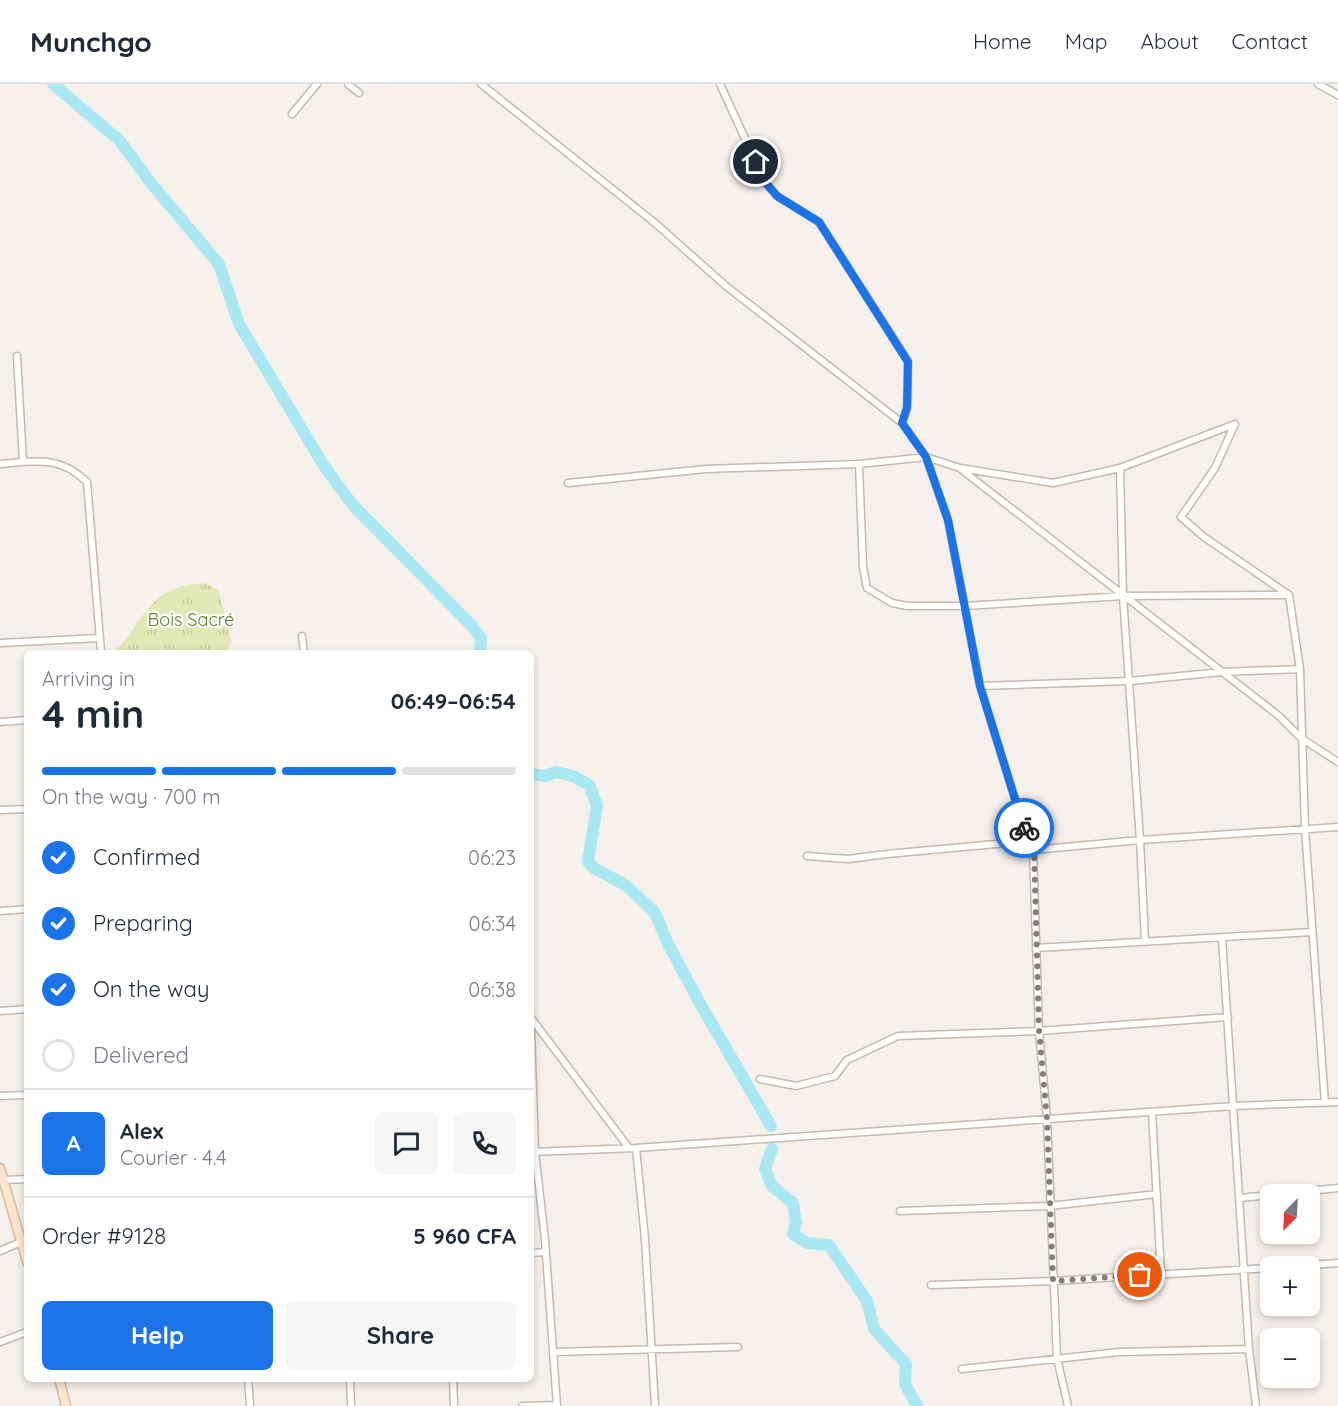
<!DOCTYPE html>
<html lang="en">
<head>
<meta charset="utf-8">
<style>
  body { margin:0; font-family:Quicksand,sans-serif; background:#f6f6f7; color:#1f2937; height:100vh; display:flex; flex-direction:column; font-size:22px; white-space:nowrap }
  * { box-sizing:border-box; margin:0 }
  p { font-size:20px; color:#747a83 }
  .icon { flex:none; width:33px; height:33px; fill:none; stroke:currentColor; stroke-width:2; stroke-linecap:round; stroke-linejoin:round }
  .map { position:relative; flex:1; overflow:hidden }
  .side { position:absolute; left:24px; top:566px; width:510px; height:732px; display:flex; flex-direction:column; background:#fff; border-radius:9px; box-shadow:0 3px 9px #0003 }
  .side>* { flex:none }
  .needle { width:39px; rotate:204deg }
  .buttons { position:absolute; left:1260px; top:1100px; display:grid; gap:12px }
  .buttons a { display:grid; place-items:center; width:60px; height:60px; border-radius:9px; background:#fff; box-shadow:0 3px 9px #0003; font-size:30px }
  .pin { position:absolute; display:grid; place-items:center; width:51px; height:51px; color:#fff; margin:-26px; border:3px solid #fff; border-radius:50%; box-shadow:0 2px 6px #0007 }
  .courier { position:absolute; display:grid; place-items:center; width:60px; height:60px; margin:-30px; border:4px solid #1a73e8; border-radius:50%; background:#fff; color:#222; box-shadow:0 2px 8px #0007 }
  .head em { font-style:normal; font-weight:700 }
  .head div { display:flex; flex-direction:column-reverse }
  .head { display:flex; align-items:center; justify-content:space-between; height:102px; padding:0 18px }
  h1 { font-size:39px; font-weight:700; line-height:45px }
  .bar { display:grid; grid-template-columns:repeat(4,1fr); gap:9px 6px; align-content:center; height:72px; padding:0 18px }
  .bar i { height:8px; border-radius:4px; background:#e0e1e3 }
  .bar .selected { background:#1a73e8 }
  .bar p { grid-column:span 4 }
  .line { display:flex; align-items:center; gap:15px; padding:0 18px; border-top:2px solid #e0e1e3 }
  .line div { flex:1 }
  .round { display:grid; place-items:center; flex:none; width:63px; height:63px; border-radius:9px; background:#f6f6f7 }
  ol { padding:0 18px; list-style:none }
  li { display:flex; align-items:center; gap:18px; height:66px }
  li p { margin-inline-start:auto }
  li .icon { padding:6px; border-radius:50%; background:#1a73e8; color:#fff; stroke-width:4 }
  li:last-child { color:#747a83 }
  li i { width:33px; height:33px; border:3px solid #e0e1e3; border-radius:50% }
  .button { display:flex; gap:12px; margin-top:auto; padding:12px 18px }
  .button a { flex:1; height:69px; border-radius:9px; background:#1a73e8; color:#fff; font-size:24px; font-weight:700; line-height:69px; text-align:center }
  .button a+a { background:#f6f6f7; color:#1f2937 }
  header { display:flex; align-items:center; gap:36px; box-sizing:border-box; height:84px; padding:0 30px; background:#fff; border-bottom:2px solid #e0e1e3 }
  header strong { font-size:28px }
  nav { display:flex; gap:33px; margin-inline-start:auto; font-size:21px }
  .map>svg:first-child { display:block }
</style>
</head>
<body>
<header>
<strong>Munchgo</strong>
<nav><a>Home</a><a>Map</a><a>About</a><a>Contact</a></nav>
</header>
<div class="map">
<svg width="1338" height="1322" viewBox="0 0 1338 1322">
  <defs>
    <pattern id="grass-tufts" width="24" height="20" patternUnits="userSpaceOnUse" patternTransform="scale(1.5)"><rect width="24" height="20" fill="#e0e9b6"/><path d="M3 7l-1-3M5 7V3M7 7l1-3M15 17l-1-3M17 17v-4M19 17l1-3" fill="none" stroke="#c2c99d"/></pattern>
  </defs>
  <rect width="100%" height="100%" fill="#f6f0ec"/>
  <path fill="url(#grass-tufts)" d="M205 499 219 507 231 557 227 568H111C123 562 128 552 136 541 156 511 169 502 205 499Z"/>
  <g fill="none" stroke-linecap="round" stroke-linejoin="round">
    <path stroke="#aae8f1" stroke-width="12" d="M53 0 120 57 150 98 219 180 239 240 324 382 352 420 472 542 481 554 480 568
      M531 690 545 692 556 688 573 692 589 701 597 721 588 778 594 784 627 802 655 829 668 860 702 923 771 1042
      M772 1065 765 1085 772 1102 793 1119 796 1139 793 1150 807 1159 829 1161 867 1217 874 1245 906 1280 905 1300 917 1322"/>
    <g stroke="#c5b8b1" stroke-width="9">
      <path id="minor" d="M348 0 359 9
        M481 0 655 139 726 202 902 339 926 373 948 436 980 602 1028 757 1033 766 1039 947 1047 1035 1057 1274 1068 1322
        M720 0 765 98 777 112 819 138 908 277 907 324 902 339
        M1318 0 1338 11
        M292 30 317 0
        M17 272 23 378
        M1235 340 1215 384 1181 433 1204 453 1289 511 1300 585 1305 745 1325 1019
        M0 380C36 377 59 371 87 398L101 568
        M859 380 863 483 867 504 892 519 907 522H965L1123 512 1288 511
        M1120 384 1123 512 1140 756 1145 857
        M962 386 1279 632 1301 654 1338 678
        M568 399 706 385 859 380 926 373 960 384 1053 399 1120 384 1235 340
        M302 552 304 568
        M0 559 99 554
        M980 602 1130 597 1222 588 1300 585
        M0 638 27 636
        M0 726 27 725
        M1033 766 1140 756 1338 743
        M807 772 848 775 887 770 1028 757
        M0 827 27 825
        M1222 854 1249 1265 1256 1322
        M1036 864 1312 848
        M0 927 27 925
        M531 934 629 1064
        M531 946 535 1067 545 1156 557 1322
        M760 995 796 1002 835 992 847 976 898 952 1039 947 1228 933
        M0 1012 27 1011
        M1152 1028 1161 1190
        M636 1064 645 1155 655 1322
        M531 1068 636 1064 1234 1022 1338 1018
        M4 1096 27 1095
        M1279 1110 1338 1104
        M1240 1114 1270 1111
        M900 1127 1049 1122 1157 1110
        M0 1167 21 1158
        M531 1169 546 1168
        M1298 1182 1338 1179
        M931 1201 1053 1197 1270 1184
        M0 1258 27 1248
        M554 1268 738 1263
        M962 1285 1119 1268 1249 1265
        M248 1294 250 1322
        M350 1294 351 1322
        M453 1294 454 1322
        M522 1322 557 1321"/>
    </g>
    <g stroke="#d8b89f" stroke-width="11">
      <path id="secondary" d="M0 1084 27 1178
        M59 1294 66 1322"/>
    </g>
    <use href="#minor" stroke="#fff" stroke-width="6"/>
    <use href="#secondary" stroke="#fee5ce" stroke-width="8"/>
  </g>
  <g fill="none" stroke-linecap="round" stroke-linejoin="round">
    <path stroke="#877d78" stroke-width="6" stroke-dasharray="0 10.8" d="M1024 744 1034 766 1039 946 1047 1035 1053 1197 1140 1191"/>
    <path stroke="#1a73e8" stroke-width="8" d="M756 78 765 98 777 112 819 138 908 278 907 324 902 339 926 373 948 436 980 602 1024 744"/>
  </g>
  <g text-anchor="middle" dominant-baseline="central" stroke-width="4.5" stroke-linejoin="round" paint-order="stroke">
    <g font-size="18" fill="#627e2b" stroke="#fff">
      <text x="191" y="535">Bois Sacré</text>
    </g>
  </g>
</svg>
<div class="buttons">
<a><svg class="needle" viewBox="-14 -14 28 28"><path d="M0-13l5 13h-10z" fill="#e53935"/><path d="M0 13l5-13h-10z" fill="#747a83"/></svg></a>
<a>+</a>
<a>−</a>
</div>
<div class="pin" style="left:1140px;top:1191px;background:#ea580c"><svg class="icon" aria-label="bag" viewBox="0 0 24 24"><path d="M5 8h14l-1 12H6zM9 8a3 3 0 0 1 6 0"/></svg></div>
<div class="pin" style="left:756px;top:78px;background:#1f2937"><svg class="icon" aria-label="home" viewBox="0 0 24 24"><path d="M3 11l9-7 9 7M6 9v11h12V9"/></svg></div>
<div class="courier" style="left:1024px;top:744px"><svg class="icon" aria-label="bike" viewBox="0 0 24 24"><circle cx="6" cy="16" r="4"/><circle cx="18" cy="16" r="4"/><path d="M6 16l4-8h5l3 8M10 8l3 8H6M13 5h3"/></svg></div>
<section class="side">
<div class="head"><div><h1>4 min</h1><p>Arriving in</p></div><em>06:49–06:54</em></div>
<div class="bar"><i class="selected"></i><i class="selected"></i><i class="selected"></i><i></i><p>On the way · 700 m</p></div>
<ol>
<li><svg class="icon" aria-label="check" viewBox="0 0 24 24"><path d="M5 12l5 5 9-10"/></svg>Confirmed<p>06:23</p></li>
<li><svg class="icon" aria-label="check" viewBox="0 0 24 24"><path d="M5 12l5 5 9-10"/></svg>Preparing<p>06:34</p></li>
<li><svg class="icon" aria-label="check" viewBox="0 0 24 24"><path d="M5 12l5 5 9-10"/></svg>On the way<p>06:38</p></li>
<li><i></i>Delivered</li>
</ol>
<div class="line" style="height:108px"><b class="round" style="background:#1a73e8;color:#fff">A</b><div><b>Alex</b><p>Courier · 4.4</p></div><a class="round"><svg class="icon" aria-label="chat" viewBox="0 0 24 24"><path d="M4 5h16v11H9l-5 4z"/></svg></a><a class="round"><svg class="icon" aria-label="phone" viewBox="0 0 24 24"><path d="M5 4h4l2 5-3 2q2 4 5 5l2-3 5 2v4C11 20 4 13 5 4z"/></svg></a></div>
<div class="line" style="height:78px"><div>Order #9128</div><b>5 960 CFA</b></div>
<div class="button"><a>Help</a><a>Share</a></div>
</section>
</div>
</body>
</html>
